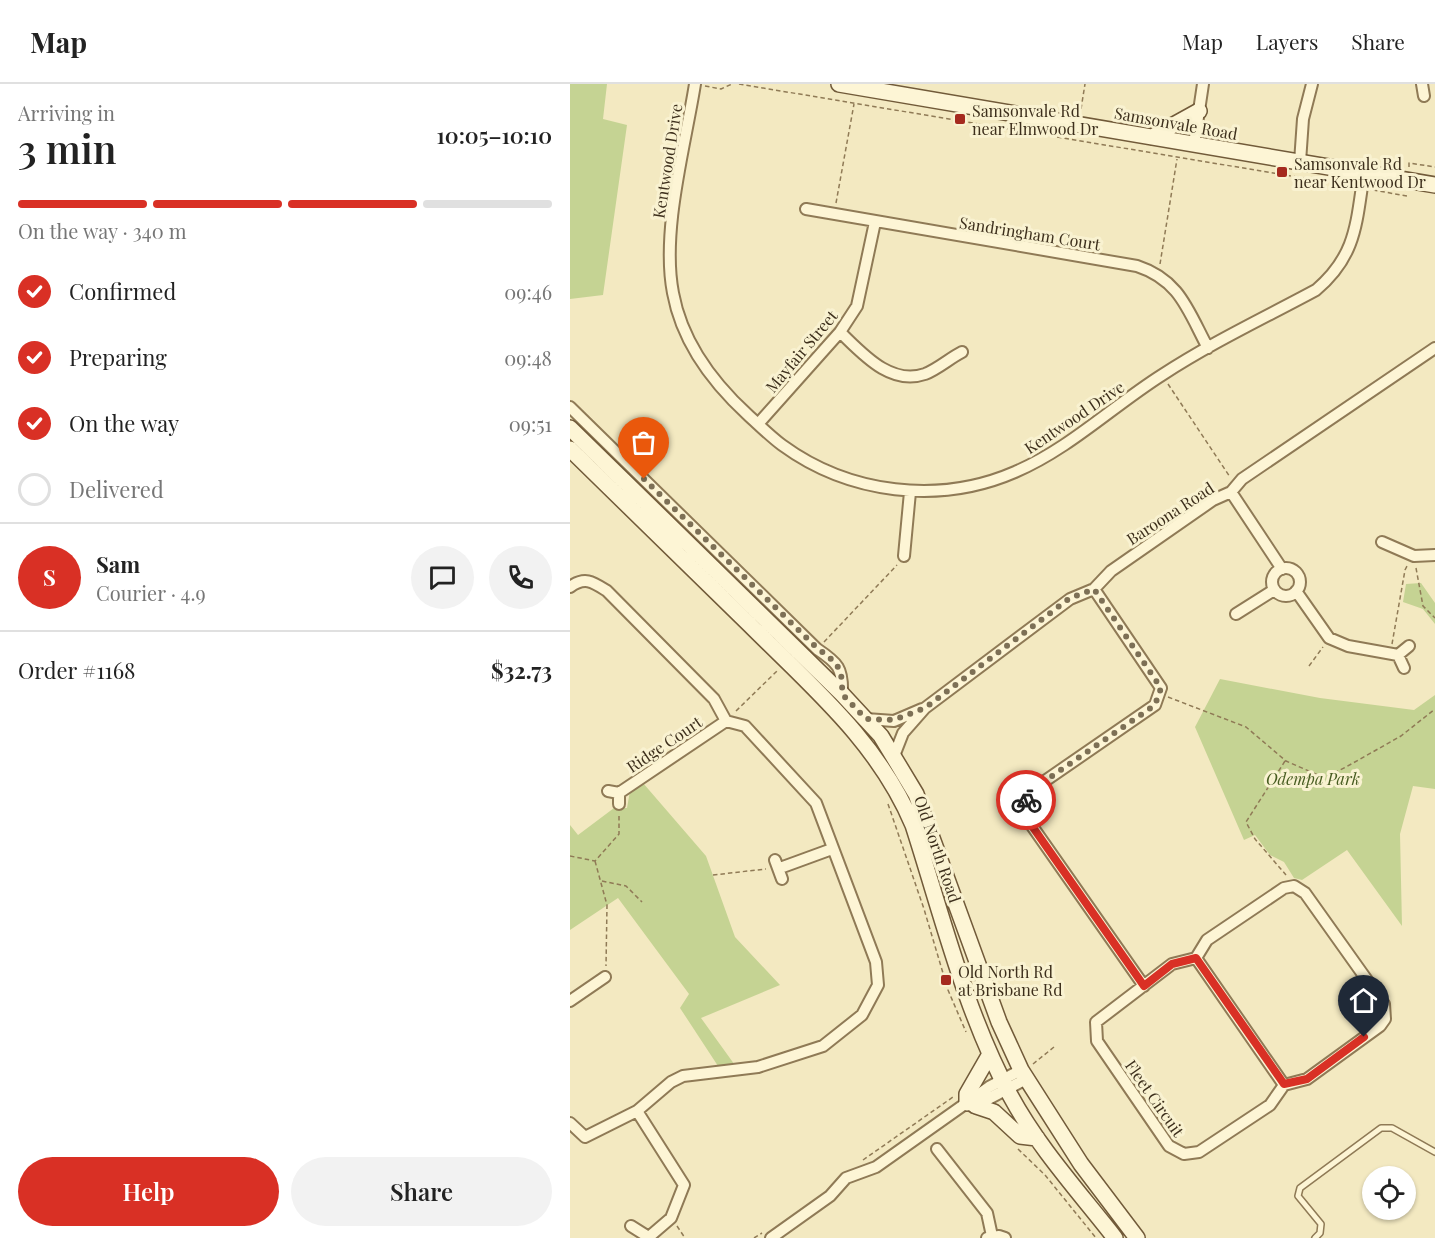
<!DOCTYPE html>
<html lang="en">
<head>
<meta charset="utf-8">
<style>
  body { margin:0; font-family:"Playfair Display",serif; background:#f2f2f2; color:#222; height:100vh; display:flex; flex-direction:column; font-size:22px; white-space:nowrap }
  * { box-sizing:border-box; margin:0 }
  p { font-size:20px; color:#767676 }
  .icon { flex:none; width:33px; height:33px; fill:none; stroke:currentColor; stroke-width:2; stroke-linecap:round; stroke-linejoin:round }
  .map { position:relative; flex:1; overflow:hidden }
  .details { display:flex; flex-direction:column; background:#fff; width:570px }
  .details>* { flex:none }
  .fabs { position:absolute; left:792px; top:1082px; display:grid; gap:12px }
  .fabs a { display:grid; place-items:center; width:54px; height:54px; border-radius:50%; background:#fff; box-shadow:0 2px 4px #0004; font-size:30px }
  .pin { position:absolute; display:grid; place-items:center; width:51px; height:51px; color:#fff; margin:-62px -26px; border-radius:50% 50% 50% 0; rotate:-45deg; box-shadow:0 0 6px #0007 }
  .pin .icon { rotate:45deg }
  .courier { position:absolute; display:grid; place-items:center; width:60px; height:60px; margin:-30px; border:4px solid #d93025; border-radius:50%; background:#fff; color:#222; box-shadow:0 2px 8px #0007 }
  .overview em { font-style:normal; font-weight:600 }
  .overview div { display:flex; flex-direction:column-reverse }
  .overview { display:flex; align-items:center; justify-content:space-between; height:102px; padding:0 18px }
  h1 { font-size:39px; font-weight:600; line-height:45px }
  .bar { display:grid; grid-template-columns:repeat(4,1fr); gap:9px 6px; align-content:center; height:72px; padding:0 18px }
  .bar i { height:8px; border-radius:4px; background:#e0e0e0 }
  .bar .on { background:#d93025 }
  .bar p { grid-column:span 4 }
  .line { display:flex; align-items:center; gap:15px; padding:0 18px; border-top:2px solid #e0e0e0 }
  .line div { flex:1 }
  .round { display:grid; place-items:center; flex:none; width:63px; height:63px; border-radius:32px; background:#f2f2f2 }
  ol { padding:0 18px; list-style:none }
  li { display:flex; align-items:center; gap:18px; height:66px }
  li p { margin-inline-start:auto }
  li .icon { padding:6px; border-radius:50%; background:#d93025; color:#fff; stroke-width:4 }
  li:last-child { color:#767676 }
  li i { width:33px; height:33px; border:3px solid #e0e0e0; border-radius:50% }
  .primary-button { display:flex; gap:12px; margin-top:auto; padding:12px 18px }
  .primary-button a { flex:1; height:69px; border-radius:36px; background:#d93025; color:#fff; font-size:24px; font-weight:600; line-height:69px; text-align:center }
  .primary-button a+a { background:#f2f2f2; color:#222 }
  header { display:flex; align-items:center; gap:36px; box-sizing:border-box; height:84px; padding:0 30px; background:#fff; border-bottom:2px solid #e0e0e0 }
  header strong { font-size:28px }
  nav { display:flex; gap:33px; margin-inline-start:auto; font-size:21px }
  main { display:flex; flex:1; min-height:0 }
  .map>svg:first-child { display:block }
</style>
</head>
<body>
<header>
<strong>Map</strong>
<nav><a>Map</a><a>Layers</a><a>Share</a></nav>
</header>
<main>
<section class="details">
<div class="overview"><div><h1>3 min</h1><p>Arriving in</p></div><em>10:05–10:10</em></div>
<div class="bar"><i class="on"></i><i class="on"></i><i class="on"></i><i></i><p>On the way · 340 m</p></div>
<ol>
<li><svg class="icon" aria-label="check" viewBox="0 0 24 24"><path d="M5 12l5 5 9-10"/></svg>Confirmed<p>09:46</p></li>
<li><svg class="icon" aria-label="check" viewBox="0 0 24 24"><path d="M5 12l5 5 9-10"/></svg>Preparing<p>09:48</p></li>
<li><svg class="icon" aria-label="check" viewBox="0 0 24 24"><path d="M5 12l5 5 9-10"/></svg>On the way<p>09:51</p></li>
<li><i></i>Delivered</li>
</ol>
<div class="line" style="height:108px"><b class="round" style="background:#d93025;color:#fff">S</b><div><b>Sam</b><p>Courier · 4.9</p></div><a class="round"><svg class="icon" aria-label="chat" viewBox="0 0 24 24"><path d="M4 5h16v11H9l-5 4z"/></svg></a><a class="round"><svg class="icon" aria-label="phone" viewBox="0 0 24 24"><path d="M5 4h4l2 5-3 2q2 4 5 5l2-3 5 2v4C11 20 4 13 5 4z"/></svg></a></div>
<div class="line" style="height:78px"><div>Order #1168</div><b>$32.73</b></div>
<div class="primary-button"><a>Help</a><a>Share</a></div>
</section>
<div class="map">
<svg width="865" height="1154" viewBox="0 0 865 1154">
  <rect width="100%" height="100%" fill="#f3e9c1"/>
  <path fill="#c5d393" d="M0 0H37L33 35 57 41 33 211 0 215Z
    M851 499 865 519V540L853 525 833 518 836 500Z
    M650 595 750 614 844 626 865 611V705L843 702 830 750 832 842 777 766 732 796 724 794 714 778 700 771 685 751 674 756 625 643Z
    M73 699 136 772 165 853 210 901 131 934 167 984 148 982 110 924 119 910 48 814 0 846V741L8 751 44 724H57L60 707Z"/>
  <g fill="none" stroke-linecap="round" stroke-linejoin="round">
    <g stroke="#8f7a56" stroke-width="8">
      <path id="service" d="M745 1154 750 1149 751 1140 728 1112 730 1104 811 1044H822L865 1068"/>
    </g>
    <g stroke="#8f7a56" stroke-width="14">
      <path id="minor" d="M125 0C115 63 91 147 103 209 112 258 142 298 178 331 189 341 200 352 212 361 279 410 369 421 445 388 499 365 543 322 592 291 641 259 694 234 746 206 787 171 786 139 794 89
        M852 0 854 12
        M624 60 633 0
        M730 78 733 35 742 0
        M236 125 567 182C610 196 618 227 638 264
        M270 248C292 269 320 302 355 290 368 285 380 274 392 268
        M0 323 247 565C268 579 273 584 272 610
        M188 340 270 248 287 222 305 138
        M661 408 712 485
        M812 458 844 472 865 471
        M334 472 340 408
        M702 498a14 14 0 1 1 28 0a14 14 0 1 1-28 0Z
        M0 503C15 492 23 498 37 507L144 615 156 637 175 642 246 719 306 878 308 901 292 931 253 962 188 983 113 992 101 998 67 1027 15 1053 0 1039
        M524 505 591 604 585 621 456 710 455 732 574 902
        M726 507 759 554 778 562 828 571
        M666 530 704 506
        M834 584 828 571 839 562
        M296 635 324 637 352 625
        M324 672 333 649 355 624 500 515 524 505 541 487 643 416 661 408 672 395 865 264
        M38 707 49 709V720
        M49 709 156 637
        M205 776 212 795
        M210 784 262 765
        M724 802 735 809 814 920 815 935 810 942 737 995 714 1001 700 1021 629 1068 614 1070 599 1062 527 957 526 938 602 880 626 874 637 856 714 804Z
        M626 874 714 1001
        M0 917 35 893
        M403 1023 456 995
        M67 1027 114 1101 101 1134 80 1152
        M367 1065 417 1129 422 1152
        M61 1142 80 1154
        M201 1154 260 1112 276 1094 306 1083 419 1003 451 986
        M417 1154 429 1152 435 1154"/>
    </g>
    <g stroke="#715a39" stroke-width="18">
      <path id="secondary" d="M269 0 865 101
        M582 53 629 27
        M0 344 272 610 311 652 346 710 429 938 451 986 511 1080 567 1154
        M0 365C60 424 120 483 180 541 242 603 308 658 343 741 372 831 395 927 440 1011 468 1063 509 1108 545 1154
        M397 1019V1010L420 970
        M406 1022 424 1028 450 1052 467 1054"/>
    </g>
    <path stroke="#8f7a56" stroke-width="1.5" stroke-dasharray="4.5 3" stroke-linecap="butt" d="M169 0 781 102
      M135 2 151 5 162 0
      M511 25 515 0
      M839 83V79L865 83
      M803 106 837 112V109
      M266 119 284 20
      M590 180 607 75
      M598 300 660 393
      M846 484 853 522 865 534
      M254 558 327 481
      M822 560 835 486 838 480
      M739 582 753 563
      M598 613 676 643 716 677 748 691H760L776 683 831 652 865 625
      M166 627 207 587
      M715 677 676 738 685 755 716 791
      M318 720 354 825 378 906 396 948
      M0 772 25 777 49 750V731
      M25 777 37 821 36 882
      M143 791 196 785
      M32 797 56 802 72 818
      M463 980 484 963
      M448 1065 475 1091 526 1154
      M293 1076 383 1013
      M107 1142 115 1154
      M184 1154 192 1149"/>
    <use href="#service" stroke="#fdf5d5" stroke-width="5"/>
    <use href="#minor" stroke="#fdf5d5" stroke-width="10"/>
    <use href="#secondary" stroke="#fdf5d5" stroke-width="15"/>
  </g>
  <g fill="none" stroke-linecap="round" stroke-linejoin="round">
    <path stroke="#7d7056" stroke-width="6" stroke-dasharray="0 10.8" d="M74 395 248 565C268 579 273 584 272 610L296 635 324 636 355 624 500 514 524 505 591 604 585 621 456 710V716"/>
    <path stroke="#d93025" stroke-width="8" d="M456 716 455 732 574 902 602 880 626 874 714 1000 737 995 794 953"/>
  </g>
  <g fill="#a52a1e" stroke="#f9f2d1" stroke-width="2">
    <rect x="384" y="29" width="12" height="12" rx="3"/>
    <rect x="706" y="82" width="12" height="12" rx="3"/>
    <rect x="370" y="890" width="12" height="12" rx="3"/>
  </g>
  <g text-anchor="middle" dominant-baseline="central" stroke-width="6" stroke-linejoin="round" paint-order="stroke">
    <g font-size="16" fill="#3d2f1c" stroke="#f9f2d1" text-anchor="start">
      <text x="402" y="26">Samsonvale Rd<tspan x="402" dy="18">near Elmwood Dr</tspan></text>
      <text x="724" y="79">Samsonvale Rd<tspan x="724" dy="18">near Kentwood Dr</tspan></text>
      <text x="388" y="887">Old North Rd<tspan x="388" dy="18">at Brisbane Rd</tspan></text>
    </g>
    <g font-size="16" fill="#3d2f1c" stroke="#f9f2d1">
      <text transform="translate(606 39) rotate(10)">Samsonvale Road</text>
      <text transform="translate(97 77) rotate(-81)">Kentwood Drive</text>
      <text transform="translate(460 149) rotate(9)">Sandringham Court</text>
      <text transform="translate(231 267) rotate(-50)">Mayfair Street</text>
      <text transform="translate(504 333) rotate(-34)">Kentwood Drive</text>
      <text transform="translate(600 429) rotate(-33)">Baroona Road</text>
      <text transform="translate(94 660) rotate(-34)">Ridge Court</text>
      <text transform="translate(368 765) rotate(71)">Old North Road</text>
      <text transform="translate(585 1014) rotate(55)">Fleet Circuit</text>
    </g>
    <g font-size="16" font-style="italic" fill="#475c20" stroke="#f9f2d1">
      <text x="743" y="694">Odempa Park</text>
    </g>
  </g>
</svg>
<div class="fabs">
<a><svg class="icon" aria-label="locate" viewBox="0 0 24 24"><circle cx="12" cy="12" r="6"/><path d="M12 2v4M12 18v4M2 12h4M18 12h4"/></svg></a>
</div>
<div class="pin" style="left:74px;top:395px;background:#ea580c"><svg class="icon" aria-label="bag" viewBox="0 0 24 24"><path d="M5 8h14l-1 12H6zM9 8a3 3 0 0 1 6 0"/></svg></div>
<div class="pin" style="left:794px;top:953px;background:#1f2937"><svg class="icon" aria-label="home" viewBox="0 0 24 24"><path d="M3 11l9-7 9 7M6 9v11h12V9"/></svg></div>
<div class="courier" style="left:456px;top:716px"><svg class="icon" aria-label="bike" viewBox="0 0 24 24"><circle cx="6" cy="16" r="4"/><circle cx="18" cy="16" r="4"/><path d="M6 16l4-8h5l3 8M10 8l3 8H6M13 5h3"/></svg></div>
</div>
</main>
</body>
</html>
